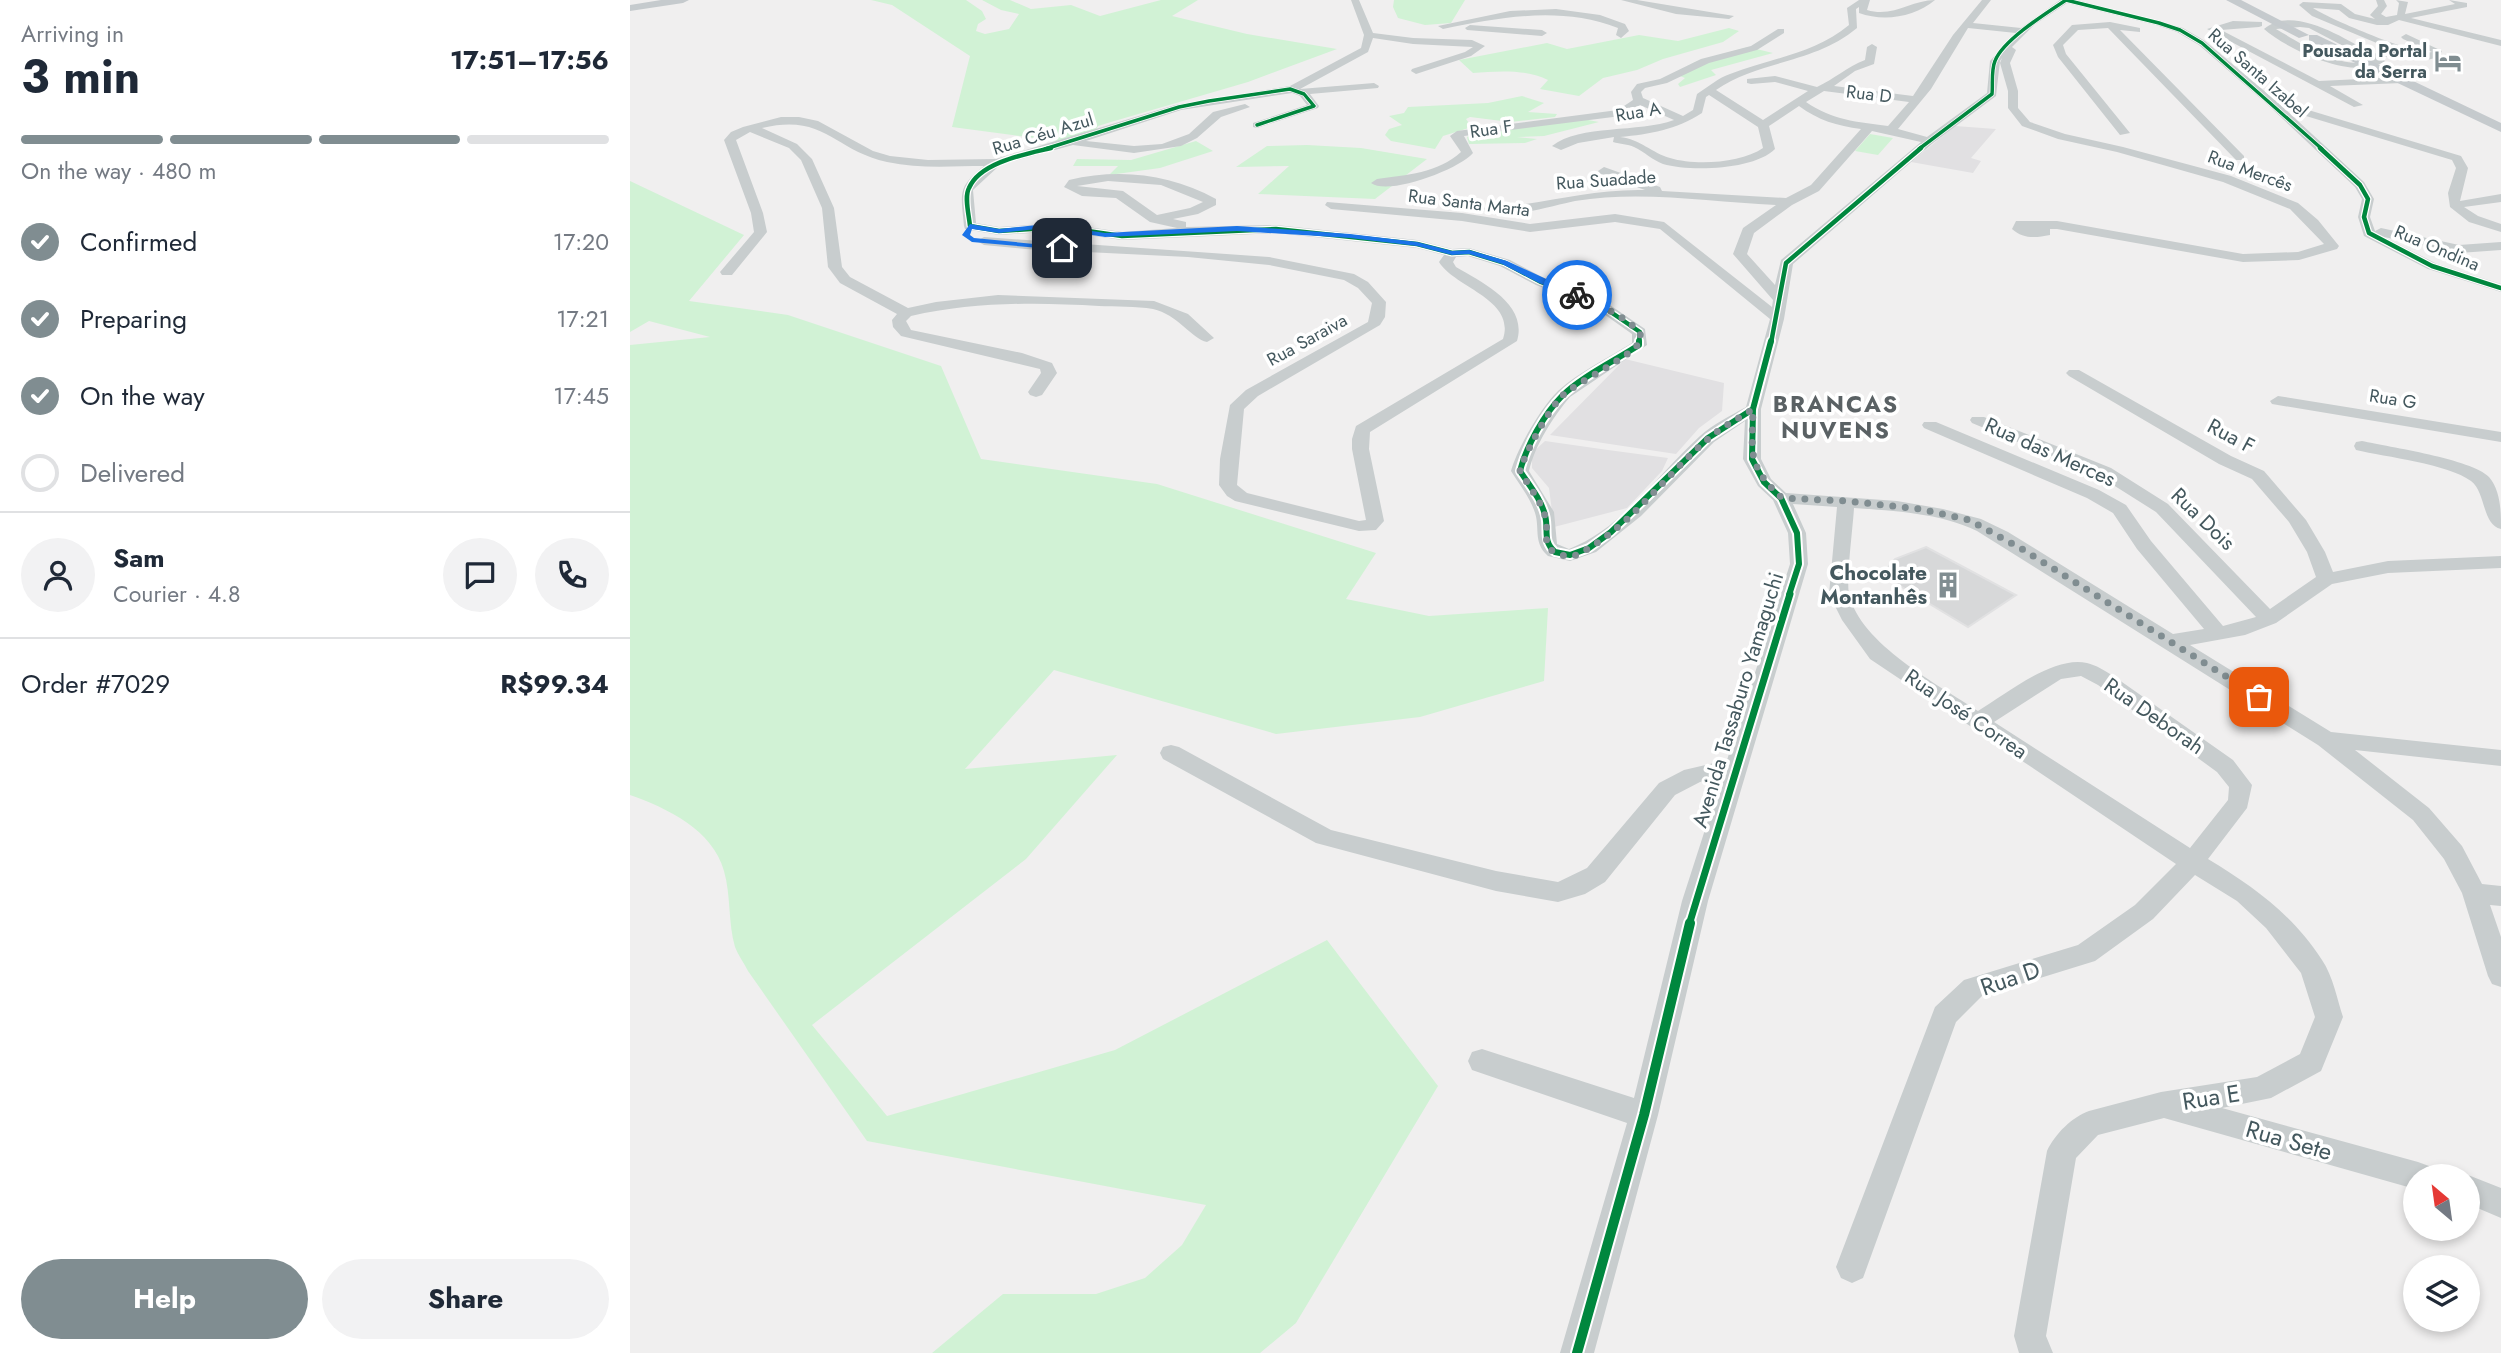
<!DOCTYPE html>
<html lang="en">
<head>
<meta charset="utf-8">
<style>
  body { margin:0; font-family:Jost,sans-serif; background:#f2f2f3; color:#1f2937; height:100vh; display:flex; flex-direction:column; font-size:26px; white-space:nowrap }
  * { box-sizing:border-box; margin:0 }
  p { font-size:23px; color:#747a83 }
  .icon { flex:none; width:38px; height:38px; fill:none; stroke:currentColor; stroke-width:2; stroke-linecap:round; stroke-linejoin:round }
  .map { position:relative; flex:1; overflow:hidden }
  .panel { display:flex; flex-direction:column; background:#fff; width:630px }
  .panel>* { flex:none }
  .needle { width:46px; rotate:331deg }
  .tools { position:absolute; left:1773px; top:1164px; display:grid; gap:14px }
  .tools a { display:grid; place-items:center; width:77px; height:77px; border-radius:50%; background:#fff; box-shadow:0 4px 10px #0003; font-size:35px }
  .pin { position:absolute; display:grid; place-items:center; width:60px; height:60px; color:#fff; margin:-30px; border-radius:14px; box-shadow:0 4px 10px #0006 }
  .courier { position:absolute; display:grid; place-items:center; width:70px; height:70px; margin:-35px; border:5px solid #1a73e8; border-radius:50%; background:#fff; color:#222; box-shadow:0 2px 9px #0007 }
  .head em { font-style:normal; font-weight:700 }
  .head div { display:flex; flex-direction:column-reverse }
  .head { display:flex; align-items:center; justify-content:space-between; height:119px; padding:0 21px }
  h1 { font-size:46px; font-weight:700; line-height:52px }
  .bar { display:grid; grid-template-columns:repeat(4,1fr); gap:10px 7px; align-content:center; height:84px; padding:0 21px }
  .bar i { height:9px; border-radius:5px; background:#e0e1e3 }
  .bar .selected { background:#808d91 }
  .bar p { grid-column:span 4 }
  .line { display:flex; align-items:center; gap:18px; padding:0 21px; border-top:2px solid #e0e1e3 }
  .line div { flex:1 }
  .round { display:grid; place-items:center; flex:none; width:74px; height:74px; border-radius:37px; background:#f2f2f3 }
  ol { padding:0 21px; list-style:none }
  li { display:flex; align-items:center; gap:21px; height:77px }
  li p { margin-inline-start:auto }
  li .icon { padding:7px; border-radius:50%; background:#808d91; color:#fff; stroke-width:4 }
  li:last-child { color:#747a83 }
  li i { width:38px; height:38px; border:4px solid #e0e1e3; border-radius:50% }
  .primary-button { display:flex; gap:14px; margin-top:auto; padding:14px 21px }
  .primary-button a { flex:1; height:80px; border-radius:42px; background:#808d91; color:#fff; font-size:28px; font-weight:700; line-height:80px; text-align:center }
  .primary-button a+a { background:#f2f2f3; color:#1f2937 }
  main { display:flex; flex:1; min-height:0 }
  .map>svg:first-child { display:block }
</style>
</head>
<body>
<main>
<section class="panel">
<div class="head"><div><h1>3 min</h1><p>Arriving in</p></div><em>17:51–17:56</em></div>
<div class="bar"><i class="selected"></i><i class="selected"></i><i class="selected"></i><i></i><p>On the way · 480 m</p></div>
<ol>
<li><svg class="icon" aria-label="check" viewBox="0 0 24 24"><path d="M5 12l5 5 9-10"/></svg>Confirmed<p>17:20</p></li>
<li><svg class="icon" aria-label="check" viewBox="0 0 24 24"><path d="M5 12l5 5 9-10"/></svg>Preparing<p>17:21</p></li>
<li><svg class="icon" aria-label="check" viewBox="0 0 24 24"><path d="M5 12l5 5 9-10"/></svg>On the way<p>17:45</p></li>
<li><i></i>Delivered</li>
</ol>
<div class="line" style="height:126px"><a class="round"><svg class="icon" aria-label="person" viewBox="0 0 24 24"><circle cx="12" cy="8" r="4"/><path d="M4 21q1-7 8-7t8 7"/></svg></a><div><b>Sam</b><p>Courier · 4.8</p></div><a class="round"><svg class="icon" aria-label="chat" viewBox="0 0 24 24"><path d="M4 5h16v11H9l-5 4z"/></svg></a><a class="round"><svg class="icon" aria-label="phone" viewBox="0 0 24 24"><path d="M5 4h4l2 5-3 2q2 4 5 5l2-3 5 2v4C11 20 4 13 5 4z"/></svg></a></div>
<div class="line" style="height:91px"><div>Order #7029</div><b>R$99.34</b></div>
<div class="primary-button"><a>Help</a><a>Share</a></div>
</section>
<div class="map">
<svg width="1871" height="1353" viewBox="0 0 1871 1353">
  <rect width="100%" height="100%" fill="#f0efef"/>
  <path fill="#e1e0e2" d="M1325 126 1366 129 1341 158 1351 161 1343 173 1281 162Z
    M995 359 1094 383 1092 411 1069 428 1046 454 920 435Z
    M915 441 978 450 1038 458 1032 471 997 508 924 527 919 488 902 468V453Z"/>
  <path fill="#d1f2d5" d="M241 0H336L352 11 356 19 348 24 346 31 355 34 379 29 389 14 371 10 352 0H380L401 9 441 5 470 16 531 0H568L542 16 617 34 707 49 618 82 481 122 468 126 465 132 436 142 322 127 340 56 262 5Z
    M764 0H835L821 23 795 25 768 18 763 7Z
    M1099 28 1109 31 1093 42 1033 59 1007 70 973 78 949 96 910 89 918 80C897 69 867 71 843 73L829 60 917 43 937 49 1009 35 1048 41Z
    M1118 47 1143 53 1081 70 1086 75 1050 87 1048 84 1055 78 1045 74 1065 62Z
    M892 96 914 103 898 112 927 114 925 117 880 122 840 117 836 119 842 127 813 136 805 149 761 141 755 135 759 129 772 125 759 116 774 113 778 107 858 103Z
    M942 117 969 122 914 136 887 137 907 139 895 143 839 144 837 137 847 132Z
    M1240 134 1263 138 1248 155 1225 151Z
    M566 141 583 151 530 168 479 175 488 166H443L447 159 501 160Z
    M677 145 731 148 797 159 745 199 628 194 659 166 606 167 637 146Z
    M0 181 114 235 59 301 158 315 311 366 351 459 527 484 746 553 716 599 799 616 918 608 914 681 790 717 646 734 424 670 335 769 487 755 396 859 182 1025 257 1116 485 1050 697 940 808 1086 666 1323 630 1353H302L373 1294H466L515 1278 552 1245 576 1205 237 1141 118 971C114 963 108 955 105 947 98 923 101 895 94 871 83 830 37 808 0 795V345L80 337 19 321 0 332Z"/>
  <path fill="#d7d8d9" stroke="#e1e1e2" stroke-width="2" d="M1296 547 1386 595 1338 627 1252 575 1265 559Z"/>
  <g fill="none" stroke-linecap="round" stroke-linejoin="round">
    <path fill="#c8cdce" fill-rule="evenodd" d="M721 0H729L743 33 783 38 842 40 855 46 841 56 786 74 781 71 782 69 835 52 843 47 783 44 743 38 738 52 670 89 744 83 749 86 748 88 680 94 689 106 688 108 627 128 623 127V123L677 105 670 96 662 93 551 110 456 141 504 146 532 144 559 134 583 112 615 104 620 107 591 117 567 138 551 146 504 153 443 145 370 165 343 190 346 223 369 227 430 223 492 232 547 228 520 222 486 198 452 196 434 187 439 180C490 168 540 174 586 199V205L568 214 543 219 556 222V227L646 225 787 240 822 249 839 248 880 260 916 279 974 301 1015 329 1017 345 940 397C923 417 905 445 899 471L924 512 927 544 939 549C993 528 1028 474 1070 436 1083 424 1100 416 1116 407L1140 319 1030 229 985 222 900 232 832 221 701 209 695 205 697 202 832 213 900 224 985 214 1034 222 1142 307 1143 300 1103 254 1113 228 1146 205C1080 202 1011 190 945 201 925 205 867 223 851 210 859 203 877 207 888 205 933 199 968 189 1015 190L970 174 968 171 974 167 1030 187 1032 191 1156 198 1181 185 1231 129C1207 126 1188 120 1169 106L1139 126 1145 149C1124 170 1060 172 1033 164 1022 160 1015 152 1004 147 998 144 990 144 983 142L984 137 948 143 931 150 922 146C950 124 1009 133 1044 120L1010 105 1007 109 991 116 834 136 843 153C828 170 758 196 741 183L747 179C776 175 808 173 831 152L820 136 827 131 988 110 1003 100 1001 92 1007 84 1030 79 1071 59 1121 46 1148 29H1154V33L1127 50 1079 63 1037 83 1015 88 1011 92 1013 98 1053 116 1063 110 1067 94C1078 87 1088 78 1100 74 1141 58 1184 54 1219 25L1217 8 1229 0H1240L1237 10C1263 18 1281 0 1305 0 1285 17 1254 22 1229 13V7L1226 9 1227 28C1184 64 1129 60 1086 90L1133 120 1178 91 1145 82 1121 84 1117 83V79L1145 76 1187 87C1204 79 1217 67 1235 60L1237 47 1242 44 1247 47 1244 64 1225 71 1204 86 1283 96 1323 35 1352 0H1361L1343 23 1391 28 1430 0H1447L1553 28 1575 41 1645 100 1831 156 1838 168 1830 201 1871 194V202L1834 207 1848 216 1871 224V232L1839 222 1820 207 1818 193 1826 168 1822 160 1656 110 1734 182 1744 199 1740 217 1745 231 1751 228 1829 245 1871 242V250L1829 253 1754 237 1807 264 1871 284V292L1798 269 1734 236 1728 217 1732 199 1725 187 1637 104 1569 45 1547 32 1526 25 1437 3 1404 25 1382 47 1386 50 1380 63 1388 91V108L1400 122 1435 134 1493 147 1601 176 1668 203 1688 220 1709 246 1707 249 1669 260 1613 262 1427 229H1420V235C1405 238 1393 239 1382 229L1386 221H1427L1613 254 1668 252 1694 244 1660 209 1593 182 1487 152 1428 139 1392 126 1378 108V91L1370 63 1372 58 1370 61 1366 96 1303 143 1163 264 1154 319 1131 409V459L1141 479 1156 493 1267 501 1313 509 1351 519 1378 532 1543 634 1574 629 1507 549 1483 513 1457 498 1294 428 1292 425 1294 422H1306L1469 490 1496 505 1521 541 1593 626 1626 617 1526 512 1469 476 1342 423 1340 420 1342 417H1354L1481 468 1538 504 1640 609 1686 577 1677 552 1659 522 1622 479 1589 464 1439 376 1436 373 1439 370H1449L1601 456 1634 471 1676 520 1695 552 1703 572 1758 561 1871 556V568L1758 573 1702 584 1646 623 1615 635 1560 645 1701 732 1871 750V766L1725 750 1799 808 1832 846 1852 884 1871 886V906L1860 905 1871 937V987L1862 984 1858 976 1832 893 1814 859 1783 820 1688 745 1347 531C1310 513 1265 511 1224 508 1223 527 1216 579 1219 594 1230 644 1309 685 1348 711 1376 694 1424 655 1457 663 1466 665 1475 671 1482 675L1603 760 1622 785 1617 808 1578 859C1624 887 1662 914 1692 960 1703 976 1707 999 1713 1017L1691 1071 1641 1098 1592 1108 1788 1162 1799 1166 1803 1176H1785V1189L1534 1118 1468 1135 1446 1158 1416 1336 1423 1353H1389L1384 1336 1417 1151C1425 1134 1442 1117 1459 1111L1531 1092 1627 1077 1670 1054 1685 1017 1671 973 1636 928 1607 901 1565 875 1523 919 1465 961 1352 996 1326 1022 1233 1278 1222 1283 1211 1278 1206 1267 1305 1007 1334 980 1448 945 1505 905 1546 864 1240 659 1212 620 1199 594 1207 507 1163 504 1176 533 1178 564 1078 901 1028 1115 964 1353H930L997 1123 842 1070 838 1061 842 1052 852 1049 1004 1098 1052 901 1092 777 1070 782 1045 795 975 882 955 894 928 902 866 891 686 843 533 759 530 753 533 747 541 745 549 747 701 830 866 871 928 882 957 868 1029 783 1054 770 1097 760 1160 564 1158 533 1143 500 1128 486 1113 459 1115 421 1084 442 1011 516 966 552 940 561 918 556C902 542 911 527 904 510 899 496 889 484 881 471 887 449 911 407 928 391 949 372 978 358 1002 343V334L964 307 906 285 870 266 838 256 826 257 823 262 826 267C853 283 898 304 887 341L740 432 739 449 754 521 746 530 729 531 605 501 597 496 589 485 590 459 600 405 616 390 738 322 742 303 728 288 714 280 639 265 558 257 395 249 354 245 347 241 354 237 639 257 724 274 738 282 756 302 755 317 750 325 628 396 614 409 607 485 617 493 729 521 736 520 722 449V439L726 426 873 339C886 299 825 288 809 262L814 255 787 248 646 233 492 240 430 231 369 235 335 229 334 226C331 194 327 187 354 166 322 166 289 169 257 162 203 150 195 113 132 128L167 144 182 159 204 208 212 267 220 277 278 308 306 302 368 295 524 301 558 314 584 338 577 342C562 339 547 314 523 309 506 306 486 307 469 306 405 302 343 302 281 316L276 321 281 330 392 353 422 363 427 373 412 395 406 397 400 395 398 392 411 373 410 369 271 336 263 327 262 320 267 314 210 283 198 267 192 208 171 160 159 148 120 132 106 140 133 213 137 232 102 275H92L90 272 124 232 121 213 94 140 101 132 113 127 151 117H169L188 121 243 151 260 156 298 160 366 159 545 105 660 86 731 48 734 35ZM1338 28 1386 33 1360 61 1357 93 1297 137 1268 129 1301 89ZM1194 91 1279 102 1258 126C1227 122 1202 120 1176 102ZM1079 95 1128 127 1133 148C1111 163 1066 166 1040 158 1022 153 1010 139 990 137 1020 134 1046 130 1072 113L1076 97ZM1242 131 1291 142 1151 260 1145 285 1117 254 1124 233 1162 205 1189 191ZM478 181 531 185 573 202 560 208 527 215 493 191 447 186ZM1451 676 1468 685 1587 772 1599 787 1598 800 1560 848 1364 722 1431 679Z
      M991 0H1007L1104 16 1099 19 1046 14Z
      M1746 0H1754L1757 6 1751 14 1756 17 1767 15 1769 3 1766 0 1778 2 1775 14 1825 4 1819 0 1837 3V7L1781 18 1871 40V46L1769 20 1758 25H1747L1719 18 1709 10 1683 8C1697 18 1789 57 1802 52L1773 39 1771 37 1776 34 1812 51 1809 57 1797 60 1771 53 1751 58 1755 61C1726 82 1658 50 1634 29 1663 4 1715 39 1743 54L1761 49 1682 16 1669 5 1673 2 1711 4 1725 14 1745 19 1740 15 1748 6ZM1670 27 1679 28 1742 61C1710 70 1672 44 1646 29Z
      M926 9 970 15 995 24 999 31 991 38 986 35 988 28C930 6 872 17 813 29L808 26 880 11Z
      M1603 21 1632 22V26L1629 27 1591 30 1689 81 1772 77 1777 80 1772 83 1700 86 1733 105 1724 107 1577 29Z
      M1480 22 1510 28V32L1490 30 1614 156V160H1606L1478 28 1448 30 1433 45 1436 54 1500 133 1490 135 1428 57 1423 45 1442 25Z
      M840 25 912 30 917 33 912 36 837 30 835 28Z
      M1648 396 1871 432V442L1642 404 1640 401Z
      M1732 441C1759 447 1842 459 1859 477 1871 491 1871 512 1871 529 1852 525 1856 492 1841 481 1818 464 1756 457 1726 450L1724 446 1726 442Z
      M1838 1175 1871 1188V1218L1838 1204Z"/>
    <path fill="#c5cacd" fill-rule="evenodd" d="M31 0H59L53 3 0 11V5Z
      M1596 0H1611L1679 35 1669 38Z
      M1679 35H1687L1871 123V132L1679 41Z"/>
    <g stroke="#fff" stroke-width="5">
      <path id="cycleway-far4" d="M415 149 549 107 579 101 660 89 674 94 684 106 627 125
        M1289 149 1362 94C1363 84 1361 70 1365 61 1373 40 1418 12 1436 0L1529 23 1550 30 1572 43 1692 149"/>
    </g>
    <g stroke="#fff" stroke-width="7">
      <path id="cycleway-far3" d="M421 148C396 154 350 162 339 188 334 197 339 215 340 226L369 231 430 227 492 236 646 229 787 244 822 253 839 252 875 263 911 282 969 304 1010 332 1009 343
        M1690 148 1730 185 1738 199 1734 217 1739 233 1802 266 1871 288
        M1141 343 1156 263 1291 148"/>
    </g>
    <g stroke="#fff" stroke-width="10">
      <path id="cycleway-far2" d="M1009 341V345C986 360 951 377 932 396 914 414 896 447 890 471 899 485 911 499 915 515 919 530 912 541 925 552L940 555 959 548 981 532 1078 438 1123 409
        M1141 341 1123 409 1122 459 1134 482 1151 498 1167 533 1169 564 1159 595"/>
    </g>
    <g stroke="#fff" stroke-width="11">
      <path id="cycleway-far1" d="M1059 925 1160 594"/>
    </g>
    <g stroke="#fff" stroke-width="14">
      <path id="cycleway" d="M947 1353 1014 1115 1060 923"/>
    </g>
    <use href="#cycleway-far4" stroke="#00873e" stroke-width="3.5"/>
    <use href="#cycleway-far3" stroke="#00873e" stroke-width="4.5"/>
    <use href="#cycleway-far2" stroke="#00873e" stroke-width="6"/>
    <use href="#cycleway-far1" stroke="#00873e" stroke-width="7"/>
    <use href="#cycleway" stroke="#00873e" stroke-width="10"/>
  </g>
  <path fill="#1a73e8" d="M416 224 475 233 607 226 720 234 787 242 822 251 839 250 877 261 951 295 944 297 909 283 872 264 839 254 822 255 787 246 720 238 607 231 475 237 416 228 369 233 342 229 340 235 344 238 435 247 432 250 342 242 332 235 340 224 369 229Z"/>
  <g fill="none" stroke-linecap="round" stroke-linejoin="round">
    <path stroke="#808d91" stroke-width="7" stroke-dasharray="0 12.6" d="M947 295C960 300 1013 324 1011 339 1008 354 945 383 932 396 920 408 894 454 890 471 898 485 911 501 915 516 921 537 905 552 942 557 997 532 1032 478 1078 439 1091 427 1108 419 1123 409 1122 453 1117 466 1152 498L1216 501 1290 509 1339 520 1392 549 1629 697"/>
  </g>
  <defs>
    <g id="hotel-bare" transform="scale(2.1)"><path d="M-6-4.5h1.5V1H6V5H4.5V3h-9V5H-6ZM-4 0a1.8 1.8 0 1 1 3.6 0ZM.5 0V-2.5h3Q6-2.5 6 0Z" fill="#808d91" stroke="#fff" stroke-width="2.5" paint-order="stroke"/></g>
    <g id="building-bare" transform="scale(2.1)"><path d="M-4-6H4V6H1V3H-1V6H-4ZM-2.5-4.3h1.7v1.8h-1.7ZM.8-4.3h1.7v1.8H.8ZM-2.5-1h1.7V.8h-1.7ZM.8-1h1.7V.8H.8Z" fill="#808d91" stroke="#fff" stroke-width="2.5" paint-order="stroke"/></g>
  </defs>
  <g fill-rule="evenodd">
    <use href="#hotel-bare" x="1818" y="61"/>
    <use href="#building-bare" x="1318" y="585"/>
  </g>
  <g text-anchor="middle" dominant-baseline="central" stroke-width="7" stroke-linejoin="round" paint-order="stroke">
    <g font-size="18" font-weight="bold" fill="#44585e" stroke="#fff" text-anchor="end">
      <text x="1797" y="51">Pousada Portal<tspan x="1797" dy="21">da Serra</tspan></text>
    </g>
    <g font-size="18" fill="#44585e" stroke="#fff">
      <text transform="translate(1628 73) rotate(41)">Rua Santa Izabel</text>
      <text transform="translate(1239 94) rotate(7)">Rua D</text>
      <text transform="translate(1008 112) rotate(-10)">Rua A</text>
      <text transform="translate(861 129) rotate(-8)">Rua F</text>
      <text transform="translate(413 134) rotate(-17)">Rua Céu Azul</text>
      <text transform="translate(1620 171) rotate(20)">Rua Mercês</text>
      <text transform="translate(976 180) rotate(-4)">Rua Suadade</text>
      <text transform="translate(839 203) rotate(7)">Rua Santa Marta</text>
      <text transform="translate(1807 248) rotate(23)">Rua Ondina</text>
      <text transform="translate(677 340) rotate(-29)">Rua Saraiva</text>
      <text transform="translate(1763 399) rotate(9)">Rua G</text>
    </g>
    <g font-size="21" fill="#44585e" stroke="#fff">
      <text transform="translate(1601 436) rotate(28)">Rua F</text>
      <text transform="translate(1420 452) rotate(24)">Rua das Merces</text>
      <text transform="translate(1573 519) rotate(44)">Rua Dois</text>
      <text transform="translate(1108 700) rotate(-73)">Avenida Tassaburo Yamaguchi</text>
      <text transform="translate(1336 714) rotate(34)">Rua José Correa</text>
      <text transform="translate(1524 716) rotate(35)">Rua Deborah</text>
    </g>
    <g font-size="21" font-weight="bold" fill="#44585e" stroke="#fff" text-anchor="end">
      <text x="1297" y="573">Chocolate<tspan x="1297" dy="24">Montanhês</tspan></text>
    </g>
    <g font-size="23" font-weight="bold" letter-spacing="2" fill="#5a6164" stroke="#fff">
      <text x="1206" y="404">BRANCAS<tspan x="1206" dy="26">NUVENS</tspan></text>
    </g>
    <g font-size="24" fill="#44585e" stroke="#fff">
      <text transform="translate(1380 978) rotate(-19)">Rua D</text>
      <text transform="translate(1581 1097) rotate(-9)">Rua E</text>
      <text transform="translate(1659 1140) rotate(16)">Rua Sete</text>
    </g>
  </g>
</svg>
<div class="tools">
<a><svg class="needle" viewBox="-14 -14 28 28"><path d="M0-13l5 13h-10z" fill="#e53935"/><path d="M0 13l5-13h-10z" fill="#747a83"/></svg></a>
<a><svg class="icon" aria-label="layers" viewBox="0 0 24 24"><path d="M12 4l9 5-9 5-9-5zM3 14l9 5 9-5"/></svg></a>
</div>
<div class="pin" style="left:1629px;top:697px;background:#ea580c"><svg class="icon" aria-label="bag" viewBox="0 0 24 24"><path d="M5 8h14l-1 12H6zM9 8a3 3 0 0 1 6 0"/></svg></div>
<div class="pin" style="left:432px;top:248px;background:#1f2937"><svg class="icon" aria-label="home" viewBox="0 0 24 24"><path d="M3 11l9-7 9 7M6 9v11h12V9"/></svg></div>
<div class="courier" style="left:947px;top:295px"><svg class="icon" aria-label="bike" viewBox="0 0 24 24"><circle cx="6" cy="16" r="4"/><circle cx="18" cy="16" r="4"/><path d="M6 16l4-8h5l3 8M10 8l3 8H6M13 5h3"/></svg></div>
</div>
</main>
</body>
</html>
